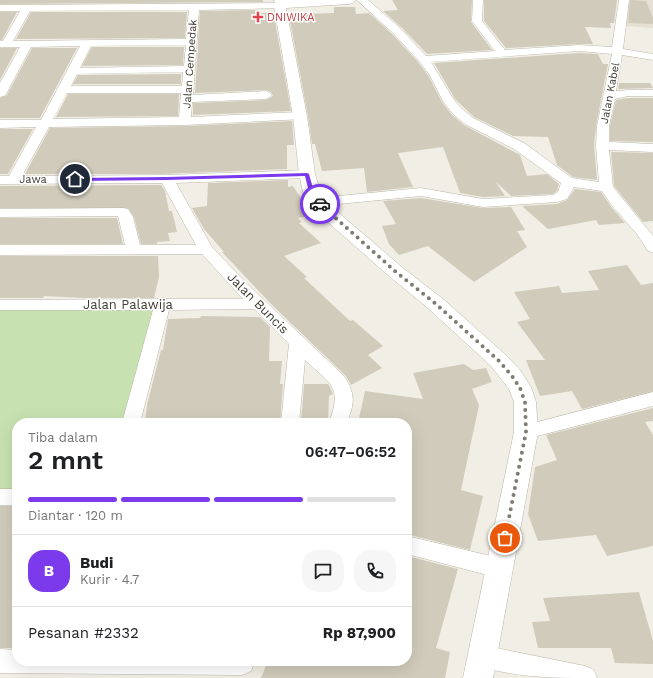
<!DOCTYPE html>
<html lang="id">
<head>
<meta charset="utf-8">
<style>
  body { margin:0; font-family:"Work Sans",sans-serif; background:#f6f6f6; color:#202124; height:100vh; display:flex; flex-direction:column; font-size:15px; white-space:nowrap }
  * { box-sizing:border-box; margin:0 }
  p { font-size:13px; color:#757577 }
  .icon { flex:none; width:22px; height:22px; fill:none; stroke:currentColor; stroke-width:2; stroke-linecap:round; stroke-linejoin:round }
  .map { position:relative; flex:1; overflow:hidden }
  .details { position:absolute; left:12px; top:418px; width:400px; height:248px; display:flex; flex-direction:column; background:#fff; border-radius:16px; box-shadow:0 4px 16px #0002 }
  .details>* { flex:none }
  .pin { position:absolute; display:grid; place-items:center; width:34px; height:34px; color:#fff; margin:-17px; border:2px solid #fff; border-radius:50%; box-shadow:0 1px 4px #0007 }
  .courier { position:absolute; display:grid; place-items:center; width:40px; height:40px; margin:-20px; border:3px solid #7c3aed; border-radius:50%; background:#fff; color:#222; box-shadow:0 1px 5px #0007 }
  .summary em { font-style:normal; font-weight:600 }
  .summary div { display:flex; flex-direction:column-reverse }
  .summary { display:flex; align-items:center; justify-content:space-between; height:68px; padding:0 16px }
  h1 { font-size:26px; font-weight:600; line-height:30px }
  .bar { display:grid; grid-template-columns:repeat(4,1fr); gap:6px 4px; align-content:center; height:48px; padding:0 16px }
  .bar i { height:5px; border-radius:3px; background:#e0e0e0 }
  .bar .on { background:#7c3aed }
  .bar p { grid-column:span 4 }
  .line { display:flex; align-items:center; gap:10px; padding:0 16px; border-top:1px solid #e0e0e0 }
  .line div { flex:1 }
  .round { display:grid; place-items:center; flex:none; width:42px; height:42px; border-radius:16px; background:#f6f6f6 }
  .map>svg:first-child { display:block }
</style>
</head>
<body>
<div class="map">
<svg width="653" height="678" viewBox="0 0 653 678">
  <rect width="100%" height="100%" fill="#f1eee5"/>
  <path fill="#e4e0d3" d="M630 0H653V28L625 26Z"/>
  <path fill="#c7e2b0" d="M163 303 131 423H17V497H0V305Z"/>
  <path fill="#d1cbbb" d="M0 0H263V2L0 4Z
    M392 0H472L471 22 492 50 427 54 402 28 383 11 398 10Z
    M484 0H617L614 23H610L611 28 585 27 593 44H579L506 48 484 21Z
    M630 0 646 1 653 18V24L628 23Z
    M334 7H355L356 14 369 13 392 34 418 62 428 75 442 102 452 115 464 125 520 155 527 176 547 174 559 184 557 191 553 194 511 196 496 182 505 196 483 197 460 193 443 147 398 153 413 187 367 192 364 168 322 171 315 144H312L308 116 290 21H304V14L334 13Z
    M261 10V13H269V21H275L291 111 193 115V103L266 100 273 96 271 92 266 90 195 93 200 11Z
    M0 12H17L2 40H0Z
    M31 12H187L185 38 16 39Z
    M92 47H184L183 65 82 66Z
    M0 48H17L0 80Z
    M32 48H77L40 118H0V98L7 95Z
    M579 53 598 54 603 64H608L596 126 594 146 597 180 573 177 557 165 548 137 513 136 474 117 455 99 434 63Z
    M181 74V84H73L78 75Z
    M619 83H650L653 88 618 89Z
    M68 94H179L178 116 56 117Z
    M628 98H653V142L610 141V126L616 100Z
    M292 121 294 145H287V169L161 174H25L50 128 185 126Z
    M0 129H33L8 174H0Z
    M611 152 653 153V221L643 222 614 186Z
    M288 180V187L293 186 312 215 298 218 302 222 299 223 321 243 284 256 307 277 304 278 350 321 353 320 383 346 368 355 382 368 351 385 346 376 271 304 222 252H224L204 229 192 208 207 206 208 183Z
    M161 185 165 191 169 211H172L177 232 168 233 170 241 157 242V244H141L134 217 128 208H0V186Z
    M575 189 601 192 612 208 625 223 599 225 596 220 548 229 522 206 557 204 567 200Z
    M421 198 483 208 511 207 525 230 517 231 527 247 474 282 428 246 399 255 389 244 382 226 396 224 383 201Z
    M0 218H117L123 244H0Z
    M0 256H158L159 277 154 298H84L44 296 43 298H0Z
    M627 265 641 285 653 283V391L582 409 572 391 540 396 526 360H545L517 322 530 319 514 292 559 286 562 293 599 290 588 271Z
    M201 316 260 317 270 327 269 361H282L280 384H283L280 423H145L147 405 161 350H163L168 319 200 318Z
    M464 364 473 370 486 368 492 382 472 389 479 405 461 490 483 496 470 550 410 535 407 507V423H358L365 391 423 399 413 373Z
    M304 384H328L330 387 333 394 329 396 328 423H301Z
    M653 408V421L645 422 653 435V546L607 556 596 535 538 541 528 514 535 467 557 460 546 435Z
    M0 506H17V648H0Z
    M411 557 458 569 436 648 450 652 445 678H261L268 661H407V575Z
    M639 592 653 641V664L615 663 611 648H538L532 622 550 621 543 598Z"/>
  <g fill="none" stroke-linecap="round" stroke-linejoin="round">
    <g stroke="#bbb6a8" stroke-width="1">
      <path id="minor" d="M274 0H284L285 6 283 8 199 10 193 95 266 91 270 93 272 95 270 97 266 99 192 102 191 117 300 112 304 113 306 116 304 119 185 125 49 127 22 176 167 175 307 170 312 171 314 174 312 177 307 178 176 183 212 247 246 283 345 377C356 396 354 403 347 423H329C343 385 330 384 305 360L299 423H281L289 344 254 309 169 310 140 423H122L153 310H0V300L158 299 163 298 168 299H243L202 254 0 255V245H125L118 216 0 217V209L123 208 128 209 133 217 140 245H196L162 183 0 184V176H9L36 127 0 128V120H41L80 46 31 47 6 94 4 96 0 97V83L20 47H0V41H3L20 11H0V5L275 3ZM189 10 186 39 13 41 30 11ZM186 45 184 66 80 68 91 46ZM183 72 182 86H71L77 74ZM67 93H181L179 117 53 119Z
        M357 0H368L401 29 426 56 495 51 472 21 473 0H483L482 21 505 50 579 45 612 47 619 0H629L623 49 653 54V60L622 55 616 91 628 90H653V96H628L615 99 609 126V142L653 144V152L609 150 613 187 653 236V253L648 251 637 234 613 207 602 191 574 187 567 199 557 202 483 207 421 196 318 206 313 205 311 202 313 199 318 198 421 188 483 199 553 195 558 192 561 183 514 149 465 124 453 114 443 101 429 74 419 61 393 33ZM579 51 612 54 597 126 596 146 599 182 572 178 524 143 473 118 461 108 454 100 431 62Z
        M653 392V406L526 439 519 437 516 432 519 427 526 425Z
        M0 489H17V505H0Z
        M407 536 499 558 507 561 510 568 507 575 499 578 407 554Z
        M481 645 585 666 594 670 597 678C555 678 513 678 473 664L469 656 473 648Z
        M0 649 17 650V661H253L254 663 251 671 242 675 0 673Z"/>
    </g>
    <g stroke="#bbb6a8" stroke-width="1">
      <path id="tertiary" d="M284 0H355L353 3 349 4 286 8 307 116 315 174 320 191 333 208 403 268 443 299 507 356 520 370 531 387 536 402 538 432 493 678H463L514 432V402L509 389 491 366 429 309 389 276 321 216 303 192 299 174 293 116 274 6 276 3Z"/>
    </g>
    <use href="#minor" fill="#fff" fill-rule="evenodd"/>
    <use href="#tertiary" fill="#fff" fill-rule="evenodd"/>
  </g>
  <path fill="#7c3aed" d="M307 173 309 174 314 192 323 204 322 205H318L309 192 305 176 167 180 75 181 73 179 75 178 167 177Z"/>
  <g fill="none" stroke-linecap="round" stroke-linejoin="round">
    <path stroke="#7f7c73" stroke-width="4" stroke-dasharray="0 7.2" d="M320 204 396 272 436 304 499 361 512 376 520 388 525 402 526 432 505 538"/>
  </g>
  <path fill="#e0444e" stroke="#fff" stroke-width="1.5" d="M256 11h4v4h4v4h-4v4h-4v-4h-4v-4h4z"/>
  <g text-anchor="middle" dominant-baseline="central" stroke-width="3" stroke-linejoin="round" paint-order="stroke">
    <g font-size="11" fill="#be3a42" stroke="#fff" text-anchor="start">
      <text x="267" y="17">DNIWIKA</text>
    </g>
    <g font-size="11" fill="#423e35" stroke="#fff">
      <text transform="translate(190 64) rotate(-86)">Jalan Cempedak</text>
      <text transform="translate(610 93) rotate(-79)">Jalan Kabel</text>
      <text x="33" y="179">Jawa</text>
    </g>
    <g font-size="13" fill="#423e35" stroke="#fff">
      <text transform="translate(258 303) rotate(45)">Jalan Buncis</text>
      <text x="128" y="304">Jalan Palawija</text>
    </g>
  </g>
</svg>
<div class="pin" style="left:505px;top:538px;background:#ea580c"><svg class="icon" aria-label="bag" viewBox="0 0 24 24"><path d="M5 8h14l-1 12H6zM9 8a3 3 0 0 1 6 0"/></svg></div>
<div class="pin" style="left:75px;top:179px;background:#1f2937"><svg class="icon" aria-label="home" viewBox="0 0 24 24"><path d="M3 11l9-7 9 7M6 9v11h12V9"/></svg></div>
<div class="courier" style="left:320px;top:204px"><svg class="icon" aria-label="car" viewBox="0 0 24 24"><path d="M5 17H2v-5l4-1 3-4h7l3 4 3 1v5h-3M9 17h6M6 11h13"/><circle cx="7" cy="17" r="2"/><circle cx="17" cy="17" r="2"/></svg></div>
<section class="details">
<div class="summary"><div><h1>2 mnt</h1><p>Tiba dalam</p></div><em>06:47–06:52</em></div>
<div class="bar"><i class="on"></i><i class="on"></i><i class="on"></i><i></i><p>Diantar · 120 m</p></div>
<div class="line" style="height:72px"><b class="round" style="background:#7c3aed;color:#fff">B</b><div><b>Budi</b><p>Kurir · 4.7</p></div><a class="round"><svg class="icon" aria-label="chat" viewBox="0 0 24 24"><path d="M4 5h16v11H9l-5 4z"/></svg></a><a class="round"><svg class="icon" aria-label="phone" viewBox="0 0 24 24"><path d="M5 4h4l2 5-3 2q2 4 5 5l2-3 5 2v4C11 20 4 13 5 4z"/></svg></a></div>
<div class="line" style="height:52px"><div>Pesanan #2332</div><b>Rp 87,900</b></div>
</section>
</div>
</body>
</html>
